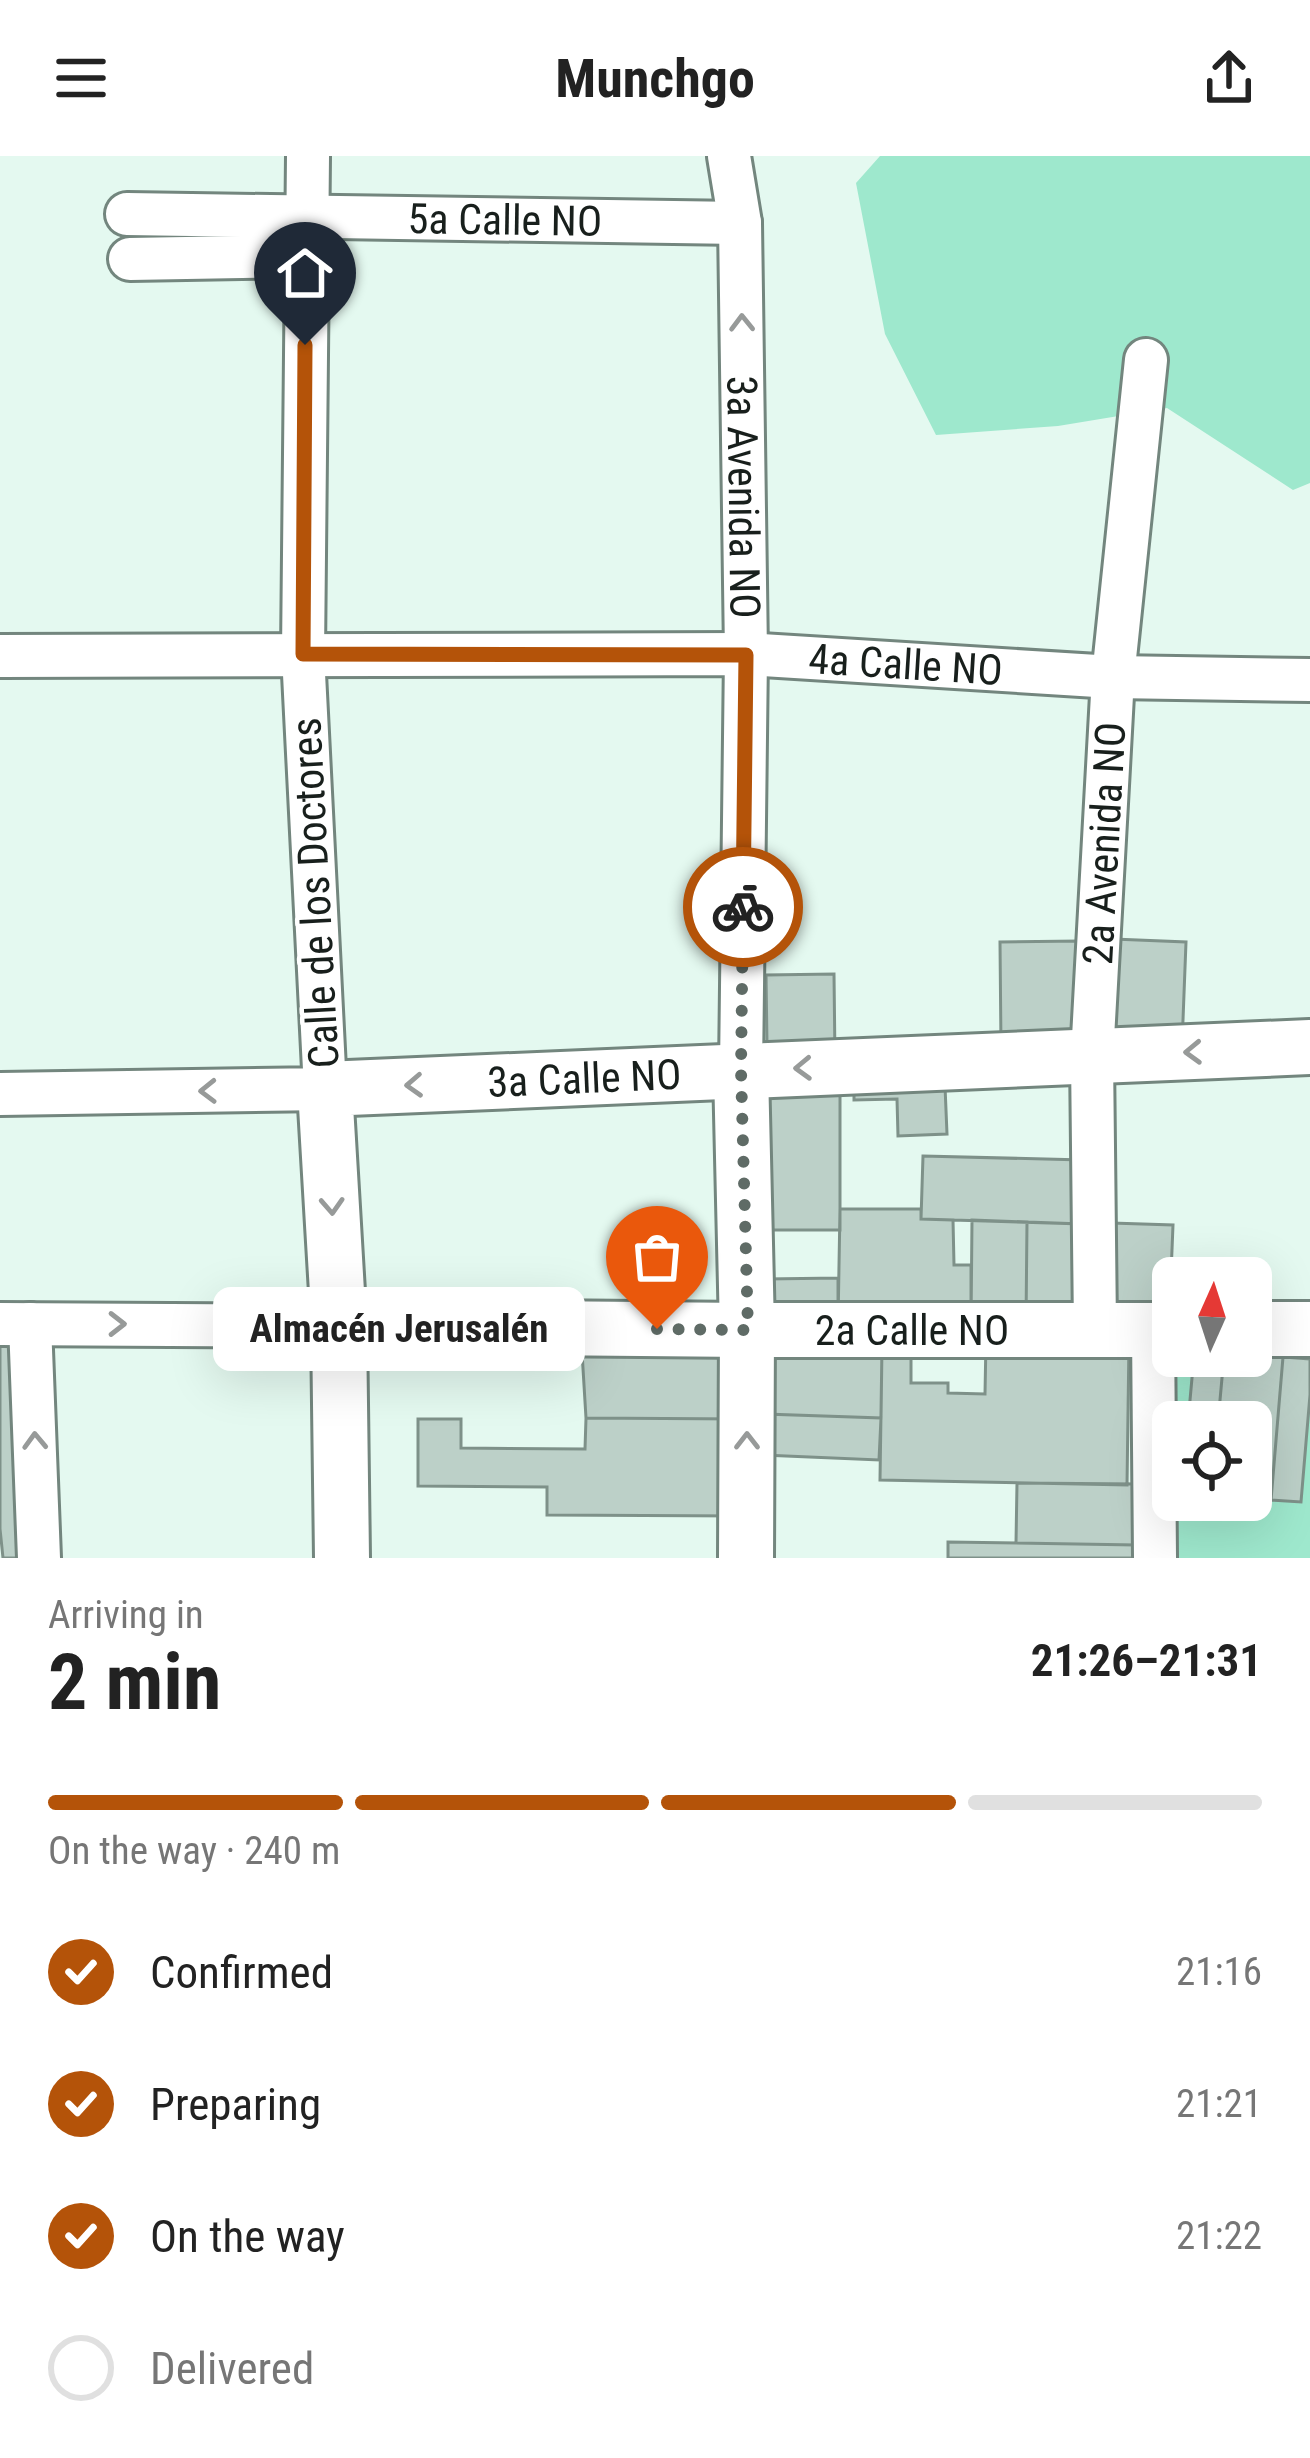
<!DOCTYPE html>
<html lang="en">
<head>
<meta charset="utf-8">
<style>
  body { margin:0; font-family:"Roboto Condensed",sans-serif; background:#f6f6f6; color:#222; height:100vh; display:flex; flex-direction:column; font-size:45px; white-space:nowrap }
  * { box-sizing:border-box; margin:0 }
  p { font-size:39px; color:#767676 }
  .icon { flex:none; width:66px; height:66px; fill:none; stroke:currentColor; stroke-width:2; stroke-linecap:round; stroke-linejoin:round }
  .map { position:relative; height:1402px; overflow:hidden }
  .details { display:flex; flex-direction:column; background:#fff; flex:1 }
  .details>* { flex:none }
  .needle { width:78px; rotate:3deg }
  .tools { position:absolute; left:1152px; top:1101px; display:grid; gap:24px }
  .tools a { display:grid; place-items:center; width:120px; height:120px; border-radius:18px; background:#fff; box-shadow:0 12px 48px #0002; font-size:60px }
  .pin { position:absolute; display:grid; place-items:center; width:102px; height:102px; color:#fff; margin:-123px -51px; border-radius:50% 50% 50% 0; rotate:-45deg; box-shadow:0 0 12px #0007 }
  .pin .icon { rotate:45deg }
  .courier { position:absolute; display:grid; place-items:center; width:120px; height:120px; margin:-60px; border:9px solid #b45309; border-radius:50%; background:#fff; color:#222; box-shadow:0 3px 15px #0007 }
  .bubble { position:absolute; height:84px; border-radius:18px; background:#fff; box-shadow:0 12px 48px #0002; font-size:39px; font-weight:700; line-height:84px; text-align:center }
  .summary em { font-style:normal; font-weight:700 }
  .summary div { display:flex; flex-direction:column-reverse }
  .summary { display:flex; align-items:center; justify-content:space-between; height:204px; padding:0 48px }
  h1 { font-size:78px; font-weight:700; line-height:90px }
  .bar { display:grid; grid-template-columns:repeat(4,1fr); gap:18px 12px; align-content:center; height:144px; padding:0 48px }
  .bar i { height:15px; border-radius:9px; background:#e0e0e0 }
  .bar .active { background:#b45309 }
  .bar p { grid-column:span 4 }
  ol { padding:0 48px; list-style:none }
  li { display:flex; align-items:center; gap:36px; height:132px }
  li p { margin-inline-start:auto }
  li .icon { padding:12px; border-radius:50%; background:#b45309; color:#fff; stroke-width:4 }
  li:last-child { color:#767676 }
  li i { width:66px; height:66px; border:6px solid #e0e0e0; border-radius:50% }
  header { display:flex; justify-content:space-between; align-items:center; height:156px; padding:0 48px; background:#fff; font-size:54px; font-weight:700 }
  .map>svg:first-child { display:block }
</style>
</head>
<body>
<header><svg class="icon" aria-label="menu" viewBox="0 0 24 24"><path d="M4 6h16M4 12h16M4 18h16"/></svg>Munchgo<svg class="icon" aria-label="share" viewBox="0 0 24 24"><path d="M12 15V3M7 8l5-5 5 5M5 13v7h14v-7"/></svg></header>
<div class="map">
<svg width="1310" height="1402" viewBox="0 0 1310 1402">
  <rect width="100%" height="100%" fill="#e4f9f0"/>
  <path fill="#9ee8cd" d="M880 0H1310V327L1293 334 1167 252 1058 270 936 279 885 178 856 27Z
    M1310 1190V1402H1177V1344H1251V1266H1177L1176 1200H1251Z"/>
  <path fill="#bcd0c8" stroke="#7e9189" stroke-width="3" d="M1113 783 1186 786 1182 890 1108 880Z
    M1079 785V876L1001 891 1000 786Z
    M834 818 835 903 767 889 766 819Z
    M945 930 947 978 898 980 897 943 854 944V933Z
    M768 939H840V1074H768Z
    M923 1000 1083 1004 1081 1068 921 1063Z
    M840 1053H921V1063L953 1064 954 1109H971V1168L838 1167Z
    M972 1064 1027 1066 1026 1167 971 1168Z
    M1027 1066 1081 1068 1079 1156 1026 1167Z
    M1111 1067 1173 1069 1169 1168 1107 1153Z
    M838 1122V1167L767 1168 766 1123Z
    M986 1184 1129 1186 1127 1329 880 1324 882 1190H911V1227H948V1237L985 1238Z
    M768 1187 882 1190 881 1262 765 1258Z
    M0 1190H16L26 1402H3L0 1373Z
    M730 1195 741 1263 586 1262 582 1196Z
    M1251 1198 1283 1201 1271 1344 1251 1342V1266H1218L1224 1200Z
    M1194 1200H1224L1218 1266H1188Z
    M1283 1201 1310 1203V1239L1301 1346 1271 1344Z
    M765 1258 881 1262 879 1304 763 1299Z
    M586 1262 741 1263 740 1360 547 1359V1331L418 1330V1263H461V1292L585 1293Z
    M1017 1327 1138 1328 1136 1389 1016 1387Z
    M948 1386 1136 1389V1402H948Z"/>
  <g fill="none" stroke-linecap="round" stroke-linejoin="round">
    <g stroke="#73867e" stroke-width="48">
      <g id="minor">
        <path id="s1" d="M729 0 740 67 746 498 741 914"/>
        <path id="s2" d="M127 58 740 67"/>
        <path d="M130 103 306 100"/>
        <path id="s3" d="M0 500 746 498 1113 521 1310 524"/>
        <path d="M0 938 325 933 303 498 308 0"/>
        <path d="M0 1168 339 1170"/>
        <path d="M30 1168 39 1402"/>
        <path id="s4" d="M1095 1173 1092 900 1113 521 1146 204"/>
        <path d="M1153 1174 1155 1402"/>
      </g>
    </g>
    <g stroke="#73867e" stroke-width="60">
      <g id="major">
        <path d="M741 914 747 1174 746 1402"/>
        <path id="s5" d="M339 1170 747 1174H1173"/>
        <path d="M1251 1173H1310"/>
        <path id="s6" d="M342 1402 339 1170 325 933 1310 891"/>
      </g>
    </g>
    <use href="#minor" stroke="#fff" stroke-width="42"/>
    <use href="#major" stroke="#fff" stroke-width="54"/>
  </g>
  <defs><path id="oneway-chevron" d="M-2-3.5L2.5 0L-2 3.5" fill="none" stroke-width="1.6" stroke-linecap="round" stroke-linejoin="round" transform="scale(3)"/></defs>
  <g stroke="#979a99">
    <use href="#oneway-chevron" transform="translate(742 167) rotate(-91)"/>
    <use href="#oneway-chevron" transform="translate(1193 896) rotate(178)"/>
    <use href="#oneway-chevron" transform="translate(803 912) rotate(178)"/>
    <use href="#oneway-chevron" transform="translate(414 929) rotate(177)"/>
    <use href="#oneway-chevron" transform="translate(208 935) rotate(179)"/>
    <use href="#oneway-chevron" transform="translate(332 1050) rotate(87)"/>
    <use href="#oneway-chevron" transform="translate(117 1168)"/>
    <use href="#oneway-chevron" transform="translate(35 1285) rotate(-92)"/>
    <use href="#oneway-chevron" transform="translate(747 1285) rotate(-90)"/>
  </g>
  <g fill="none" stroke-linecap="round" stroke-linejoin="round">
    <path stroke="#5f6b66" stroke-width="12" stroke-dasharray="0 21.6" d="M657 1173 748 1174 741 914 743 751"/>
    <path stroke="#b45309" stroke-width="15" d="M305 189 303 498 746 499 743 751"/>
  </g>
  <g text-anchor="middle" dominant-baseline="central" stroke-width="9" stroke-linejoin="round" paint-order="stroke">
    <g font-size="42" fill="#181f1c" stroke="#fff">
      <text stroke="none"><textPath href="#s2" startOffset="378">5a Calle NO</textPath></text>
      <text stroke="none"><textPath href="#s1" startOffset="342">3a Avenida NO</textPath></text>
      <text stroke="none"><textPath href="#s3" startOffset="906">4a Calle NO</textPath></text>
      <text stroke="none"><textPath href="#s4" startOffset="486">2a Avenida NO</textPath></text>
      <text transform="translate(315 737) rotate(-93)">Calle de los Doctores</text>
      <text stroke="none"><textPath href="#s6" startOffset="729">3a Calle NO</textPath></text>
      <text stroke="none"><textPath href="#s5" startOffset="573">2a Calle NO</textPath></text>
    </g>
  </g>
</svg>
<div class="tools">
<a><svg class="needle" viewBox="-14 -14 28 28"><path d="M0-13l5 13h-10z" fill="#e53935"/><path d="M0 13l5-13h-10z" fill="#767676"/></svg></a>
<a><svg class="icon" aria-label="locate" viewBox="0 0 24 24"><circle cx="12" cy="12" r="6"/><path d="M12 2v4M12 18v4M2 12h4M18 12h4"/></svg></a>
</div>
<div class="pin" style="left:657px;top:1173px;background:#ea580c"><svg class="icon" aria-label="bag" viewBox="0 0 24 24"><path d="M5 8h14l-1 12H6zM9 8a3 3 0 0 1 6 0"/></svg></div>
<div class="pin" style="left:305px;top:189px;background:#1f2937"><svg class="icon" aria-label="home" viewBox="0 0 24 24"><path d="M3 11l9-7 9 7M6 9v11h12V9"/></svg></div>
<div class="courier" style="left:743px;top:751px"><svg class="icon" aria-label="bike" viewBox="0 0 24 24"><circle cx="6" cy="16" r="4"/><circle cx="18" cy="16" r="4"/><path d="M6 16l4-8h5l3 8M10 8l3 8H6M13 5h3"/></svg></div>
<div class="bubble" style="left:213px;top:1131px;width:372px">Almacén Jerusalén</div>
</div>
<section class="details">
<div class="summary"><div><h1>2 min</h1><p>Arriving in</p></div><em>21:26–21:31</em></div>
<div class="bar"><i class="active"></i><i class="active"></i><i class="active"></i><i></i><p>On the way · 240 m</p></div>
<ol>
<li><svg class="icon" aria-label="check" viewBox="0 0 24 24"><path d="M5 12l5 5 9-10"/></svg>Confirmed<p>21:16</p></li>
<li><svg class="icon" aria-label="check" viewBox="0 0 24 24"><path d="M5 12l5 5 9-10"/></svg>Preparing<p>21:21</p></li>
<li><svg class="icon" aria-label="check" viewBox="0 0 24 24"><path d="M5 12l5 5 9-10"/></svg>On the way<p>21:22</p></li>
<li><i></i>Delivered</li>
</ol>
</section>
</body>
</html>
